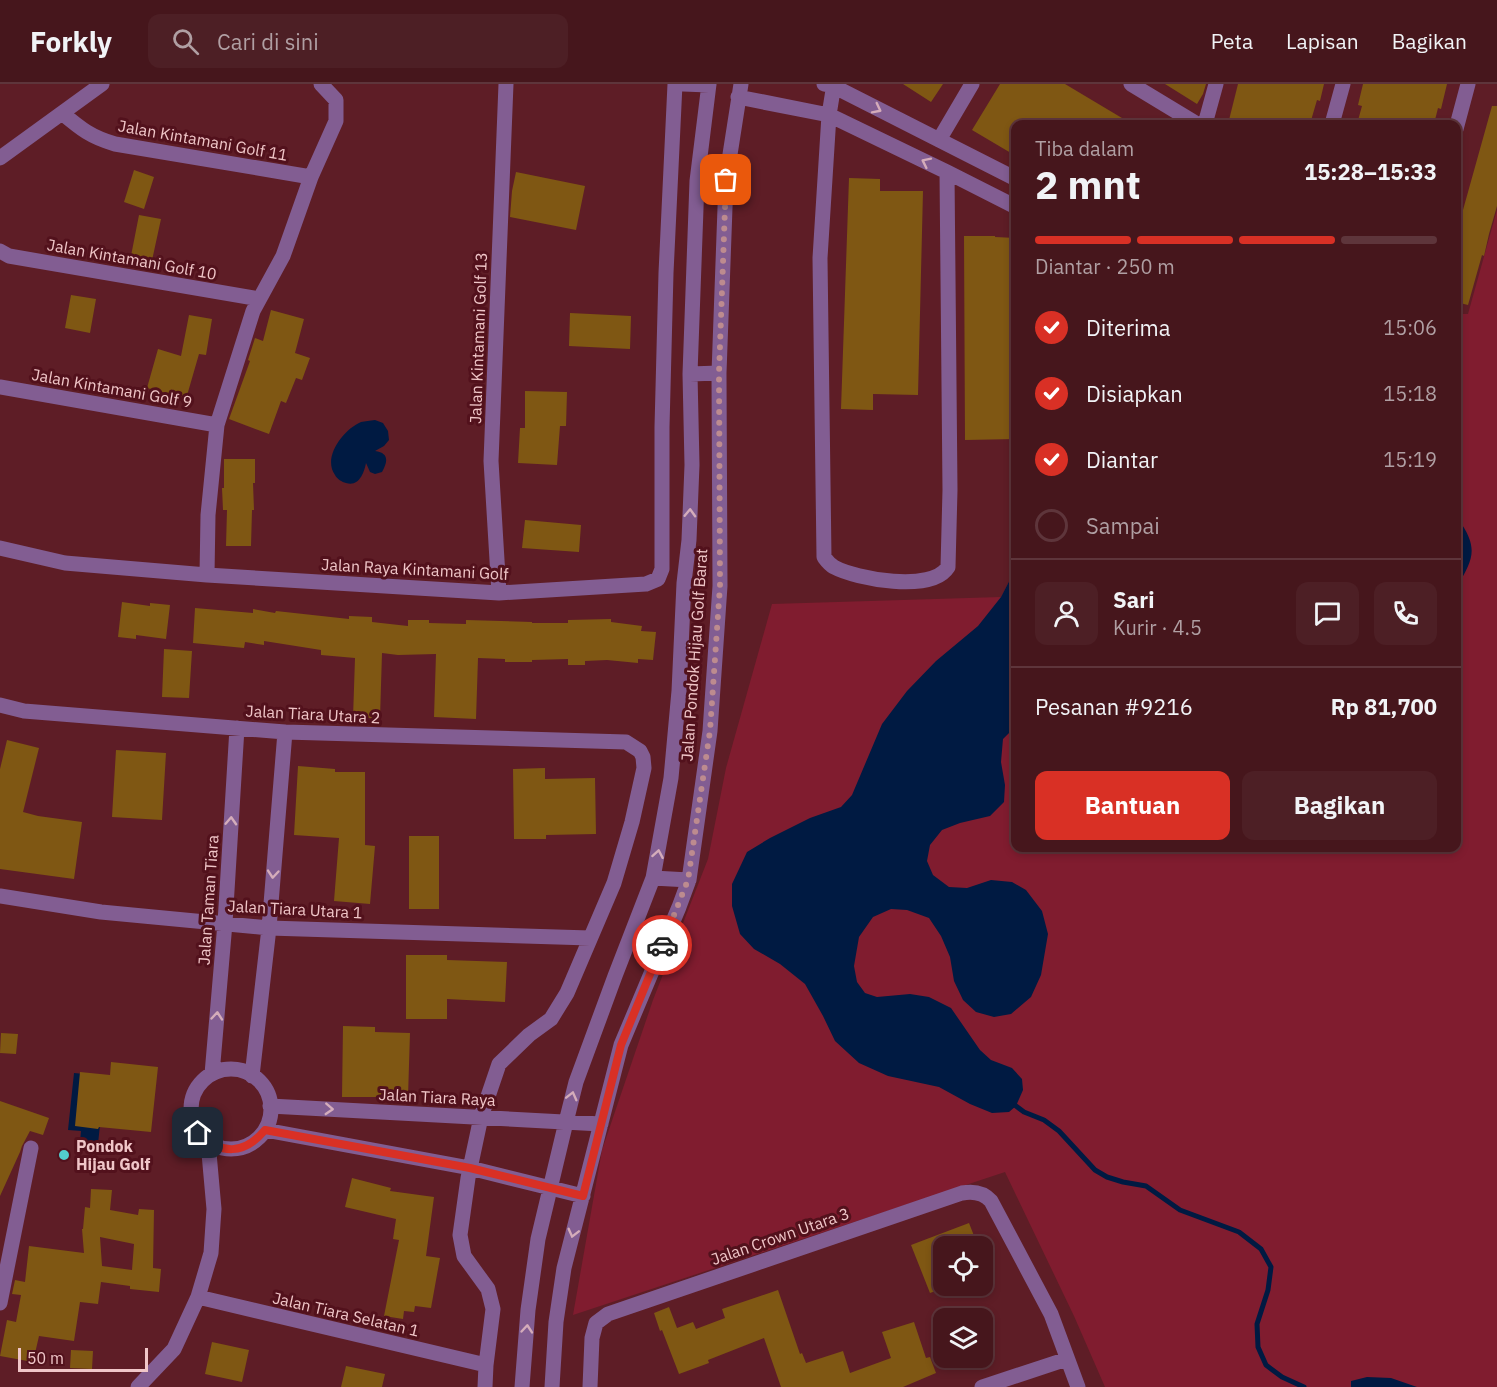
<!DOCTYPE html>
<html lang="id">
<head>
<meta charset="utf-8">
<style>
  body { margin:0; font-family:"IBM Plex Sans",sans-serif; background:#4d1f25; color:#f1f3f6; height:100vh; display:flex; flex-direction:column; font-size:22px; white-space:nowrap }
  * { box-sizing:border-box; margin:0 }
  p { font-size:20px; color:#b09fa3 }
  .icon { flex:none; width:33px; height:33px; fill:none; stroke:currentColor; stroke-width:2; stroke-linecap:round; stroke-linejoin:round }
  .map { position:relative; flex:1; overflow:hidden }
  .side { position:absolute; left:1011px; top:36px; width:450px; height:732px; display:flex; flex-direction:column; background:#46161c; border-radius:12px; box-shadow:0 3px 9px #0003,0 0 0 2px #5e353b }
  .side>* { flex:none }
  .tools { position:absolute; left:933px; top:1152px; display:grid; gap:12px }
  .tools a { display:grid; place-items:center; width:60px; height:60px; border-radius:12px; background:#46161c; box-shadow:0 3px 9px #0003,0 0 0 2px #5e353b; font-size:30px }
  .scale { position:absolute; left:18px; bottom:15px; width:130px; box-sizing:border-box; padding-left:6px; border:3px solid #f0c6c8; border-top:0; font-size:16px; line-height:21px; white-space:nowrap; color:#f0c6c8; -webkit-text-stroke:4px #52111c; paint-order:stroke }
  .pin { position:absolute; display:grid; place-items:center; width:51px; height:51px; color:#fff; margin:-26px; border-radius:12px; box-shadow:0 3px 9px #0006 }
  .courier { position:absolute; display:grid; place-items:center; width:60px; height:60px; margin:-30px; border:4px solid #d93025; border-radius:50%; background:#fff; color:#222; box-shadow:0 2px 8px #0007 }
  .overview em { font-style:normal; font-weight:700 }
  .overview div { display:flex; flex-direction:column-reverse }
  .overview { display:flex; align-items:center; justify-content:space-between; height:102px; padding:0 24px }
  h1 { font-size:39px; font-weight:700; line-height:45px }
  .bar { display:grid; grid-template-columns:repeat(4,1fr); gap:9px 6px; align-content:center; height:72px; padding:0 24px }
  .bar i { height:8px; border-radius:4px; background:#5e353b }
  .bar .active { background:#d93025 }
  .bar p { grid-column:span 4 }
  .line { display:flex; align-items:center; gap:15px; padding:0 24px; border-top:2px solid #5e353b }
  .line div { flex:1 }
  .round { display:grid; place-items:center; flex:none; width:63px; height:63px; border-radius:12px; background:#4d1f25 }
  ol { padding:0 24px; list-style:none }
  li { display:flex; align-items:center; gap:18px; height:66px }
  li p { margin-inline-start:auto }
  li .icon { padding:6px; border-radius:50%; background:#d93025; color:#fff; stroke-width:4 }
  li:last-child { color:#b09fa3 }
  li i { width:33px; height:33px; border:3px solid #5e353b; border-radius:50% }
  .button { display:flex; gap:12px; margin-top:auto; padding:12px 24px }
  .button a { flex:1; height:69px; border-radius:12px; background:#d93025; color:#fff; font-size:24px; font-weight:700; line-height:69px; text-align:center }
  .button a+a { background:#4d1f25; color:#f1f3f6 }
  header { display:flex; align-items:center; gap:36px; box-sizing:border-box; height:84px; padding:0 30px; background:#46161c; border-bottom:2px solid #5e353b }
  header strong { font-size:28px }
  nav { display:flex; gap:33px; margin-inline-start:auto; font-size:21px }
  .search { width:420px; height:54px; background:#4d1f25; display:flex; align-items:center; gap:15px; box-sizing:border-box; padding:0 21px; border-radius:12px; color:#b09fa3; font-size:22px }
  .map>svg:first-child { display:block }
</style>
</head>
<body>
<header>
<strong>Forkly</strong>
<div class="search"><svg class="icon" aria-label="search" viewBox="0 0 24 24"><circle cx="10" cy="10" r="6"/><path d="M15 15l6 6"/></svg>Cari di sini</div>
<nav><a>Peta</a><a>Lapisan</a><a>Bagikan</a></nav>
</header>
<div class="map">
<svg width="1497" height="1303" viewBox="0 0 1497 1303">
  <rect width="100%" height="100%" fill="#5e1d26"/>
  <path fill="#801c2f" d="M1497 126V1303H1105L1074 1232 1005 1088 573 1231 602 1066 653 916 708 775 726 684 772 520 1001 513 1015 486 1016 764H1456L1457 230H1468Z"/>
  <path fill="#001a42" d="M375 336 383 339 388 347 389 356 384 362 375 367C389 369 388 377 382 388L375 390 370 388 366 379C364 389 359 403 346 399 342 398 337 395 335 391 322 373 344 345 361 338 365 337 370 337 375 336Z
    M1457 435 1459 436C1479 465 1473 475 1457 503Z
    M1015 486 1016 642 1003 655 1001 678 1005 701 1004 718 990 732 960 739 942 746 930 761 927 777 933 791 949 803 967 804 991 796 1012 798 1026 806 1042 827 1048 850 1041 891 1031 913 1011 930 994 933 976 928 963 916 954 897 950 873 941 852 929 834 907 826 891 825 873 833 859 853 854 882 857 898 865 909 877 913 910 910 929 913 951 924 980 966 991 976 1012 984 1022 995 1023 1006 1016 1022 1009 1028 992 1029 970 1020 939 1003 888 992 859 979 835 957 823 932 805 900 780 880 754 865 740 850 732 822V800L747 768 770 754 810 734 841 723 852 711 882 640 907 607 936 577 978 542 1001 513Z
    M74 989 105 992 98 1060 80 1058 81 1047 68 1046Z
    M1367 1293 1391 1294 1417 1303H1351V1297Z"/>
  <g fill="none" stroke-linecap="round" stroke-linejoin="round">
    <path stroke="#001a42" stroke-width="5" d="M1016 1022 1024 1028 1044 1036 1059 1047 1095 1086 1107 1093 1123 1098 1146 1102 1180 1126 1239 1148 1261 1165 1271 1183 1268 1206 1257 1240 1258 1263 1266 1281 1282 1293 1304 1303"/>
  </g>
  <path fill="#7f5713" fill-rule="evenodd" d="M903 0H943L931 18Z
    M1000 0H1065L1132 40H1016V72L972 46Z
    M1165 0H1206L1203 10 1197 20Z
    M1238 0H1324L1320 17 1317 16 1310 40H1228Z
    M1363 0H1447L1441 25 1438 24 1434 40H1357L1362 22 1358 21Z
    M1492 22H1497V122L1489 150 1484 172 1482 171 1468 221 1456 218V151Z
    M134 86 154 93 144 125 124 118Z
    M516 88 585 102 576 146 510 133 512 107Z
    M849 94 880 95V107H923L918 311 873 310V326L841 325Z
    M139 131 161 135 151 181 130 177Z
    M964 152H995V153L1016 154V355L965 356Z
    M71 211 96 215 90 249 65 244Z
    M271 226 304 235 295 269 310 274 302 296 296 294 286 319 281 317 269 350 229 335 250 277 248 276 255 254 263 257Z
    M570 229 631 232 630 265 569 262Z
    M189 231 212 235 206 271 199 270 186 315 147 304 158 265 181 272Z
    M525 307 567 308 566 342H560L557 381 518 379 520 344H525Z
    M224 375H255V399H253L254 426H252L251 462H226L227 426H223L222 404H224Z
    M525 436 581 441 579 468 522 464Z
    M122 518 150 522V519L170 521 166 555 136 551V555L118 553Z
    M195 524 253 529V525L275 529 276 527 349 535V532L372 533V538L408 542V536H429V539L466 540V536L532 538V539H568V536L611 535V538L642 542 641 547 656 548 653 576 638 575V579L607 576 585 577V581H568V575L532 576V578H505V575L478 574 476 635 434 633 436 570 398 571 382 569 380 634H353L355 574 321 571V566L264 557V561L245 558 244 564 193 559Z
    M164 565 192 567 189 614 162 613Z
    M7 656 39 664 23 728 38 732 82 738 74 795 0 785V685Z
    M116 666 166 669 162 736 112 733Z
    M298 682 335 685V688H365V761L375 762 370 820 334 817 339 754 294 751Z
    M545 684V695L595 694 596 750 546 751V755H514L513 685Z
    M409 752H439V825H409Z
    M406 871H447V876L507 878 505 918 447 915V935H406Z
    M343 942 375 943V948L410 949 408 1013H342Z
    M1 949 18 950 16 970 0 969Z
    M111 978 158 983 151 1048 99 1043 98 1045 75 1042 80 988 110 991Z
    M0 1017 49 1034 43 1051 30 1047 22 1062 20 1068 0 1112Z
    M352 1094 391 1104 390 1107 434 1113 426 1172 440 1174 431 1224 415 1222 414 1228 404 1227 403 1235 384 1232 399 1156 393 1155 396 1135 345 1123Z
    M91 1105 112 1106 110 1126 138 1131 139 1125 154 1126 153 1184 161 1185 159 1208 130 1205V1202L101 1198 98 1220 80 1218 74 1257 39 1252 33 1278 0 1272 7 1236 16 1238 21 1211 12 1210 15 1196 25 1198 29 1162 84 1169 82 1145H83L85 1123 90 1124ZM100 1153 134 1160 132 1186 102 1182Z
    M969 1139 978 1162H944V1204L930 1209 911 1161Z
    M778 1206 800 1270 802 1269 806 1279 843 1267 850 1289 891 1274 882 1248 914 1238 926 1274 930 1273 936 1289 903 1303H781L764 1254 708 1276 709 1279 679 1290 662 1246 660 1247 654 1229 669 1223 677 1244 693 1238 696 1245 725 1234 722 1225Z
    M212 1258 249 1266 242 1298 205 1290Z
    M71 1266 93 1267 92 1285 70 1284Z
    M346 1282 385 1290 382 1303H341Z"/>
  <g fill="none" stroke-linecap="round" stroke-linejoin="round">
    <path stroke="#825d92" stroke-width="15" d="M683 0 709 1
      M824 0 833 2 1016 95
      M834 0 829 31 820 174 824 473C827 477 829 480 834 483 856 495 932 509 948 483L950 406 947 88
      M1131 0 1197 40
      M738 13 829 31 947 88 1016 123
      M62 29C81 45 91 53 115 60L311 93
      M1205 40 1216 0
      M1332 40 1343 0
      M1456 45 1468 0
      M939 56 972 0
      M0 74 102 0
      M0 167 9 172 259 215
      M690 290 719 289
      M0 303 217 341
      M0 464 65 479 207 491 499 509 646 500 658 495 662 485V343L666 189 675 0
      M207 491 208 431 217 341 253 227 283 172 311 93 336 37V16L321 0
      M499 509 491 377 506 0
      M0 621 24 627 285 648 626 658 640 667 643 673 644 684 632 738 614 799 567 909 551 935 529 951 499 980 481 1033 468 1094 460 1151 464 1172 488 1205 493 1225 486 1281 485 1303
      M653 794 689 796
      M0 812 101 828 269 844 590 854
      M191 1025a40 40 0 1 1 80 0a40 40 0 1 1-80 0Z
      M212 990 225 839 237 644
      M252 992 269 844 285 648
      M270 1022 601 1040
      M265 1046 470 1084 583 1112
      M198 1213 486 1281
      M0 1219 31 1064
      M138 1303 174 1265 198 1213 211 1169 214 1125 208 1058
      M522 1303 528 1226 538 1155 566 1038 576 998 615 892 653 794 671 694 679 607 684 499 689 456 692 381 690 290 697 97 709 0
      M552 1303 556 1238 564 1184 621 961 679 823 689 796 710 647 720 502 719 289 726 96 741 0
      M590 1303 592 1254 596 1239 608 1230 962 1109C973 1107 983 1108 991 1117L1051 1230 1078 1303
      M982 1303 1067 1275"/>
  </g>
  <defs><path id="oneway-chevron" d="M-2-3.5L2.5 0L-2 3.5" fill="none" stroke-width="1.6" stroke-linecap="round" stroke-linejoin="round" transform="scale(1.5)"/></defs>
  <g stroke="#d4acba">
    <use href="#oneway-chevron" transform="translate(877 25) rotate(27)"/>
    <use href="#oneway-chevron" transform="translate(926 78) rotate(-154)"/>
    <use href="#oneway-chevron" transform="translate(690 429) rotate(-88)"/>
    <use href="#oneway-chevron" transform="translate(231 737) rotate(-87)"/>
    <use href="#oneway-chevron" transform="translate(658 770) rotate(-80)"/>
    <use href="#oneway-chevron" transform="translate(273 790) rotate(95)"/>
    <use href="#oneway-chevron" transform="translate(217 932) rotate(-85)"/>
    <use href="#oneway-chevron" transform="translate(572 1012) rotate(-76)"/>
    <use href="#oneway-chevron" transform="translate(329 1025) rotate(3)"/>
    <use href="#oneway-chevron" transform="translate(573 1149) rotate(104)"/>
    <use href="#oneway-chevron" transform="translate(527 1245) rotate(-85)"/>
  </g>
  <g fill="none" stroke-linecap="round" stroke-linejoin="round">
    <path stroke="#bd8b8f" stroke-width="6" stroke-dasharray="0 10.8" d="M662 861 688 796 710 647 720 502 719 289 726 96"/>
    <path stroke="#d93025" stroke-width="8" d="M198 1049C221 1071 244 1071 265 1046L470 1084 583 1112 621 961 662 861"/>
  </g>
  <circle fill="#52cdcd" stroke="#52111c" stroke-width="2" cx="64" cy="1071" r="6"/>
  <g text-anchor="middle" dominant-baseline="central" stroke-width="6" stroke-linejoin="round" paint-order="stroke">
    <g font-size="16" fill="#f0c6c8" stroke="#52111c">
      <text transform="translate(203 56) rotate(10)">Jalan Kintamani Golf 11</text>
      <text transform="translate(132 175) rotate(10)">Jalan Kintamani Golf 10</text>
      <text transform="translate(478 254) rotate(-88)">Jalan Kintamani Golf 13</text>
      <text transform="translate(112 304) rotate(10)">Jalan Kintamani Golf 9</text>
      <text transform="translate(415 485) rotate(3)">Jalan Raya Kintamani Golf</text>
      <text transform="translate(694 571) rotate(-86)">Jalan Pondok Hijau Golf Barat</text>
      <text transform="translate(313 630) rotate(3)">Jalan Tiara Utara 2</text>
      <text transform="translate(208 816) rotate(-86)">Jalan Taman Tiara</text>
      <text transform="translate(295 825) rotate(3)">Jalan Tiara Utara 1</text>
      <text transform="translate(437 1013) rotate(3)">Jalan Tiara Raya</text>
      <text transform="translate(780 1152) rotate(-19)">Jalan Crown Utara 3</text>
      <text transform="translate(346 1230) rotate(13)">Jalan Tiara Selatan 1</text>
    </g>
    <g font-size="16" font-weight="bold" fill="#f0c6c8" stroke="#52111c" text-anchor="start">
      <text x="76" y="1062">Pondok<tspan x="76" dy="18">Hijau Golf</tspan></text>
    </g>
  </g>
</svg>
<div class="tools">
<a><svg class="icon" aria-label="locate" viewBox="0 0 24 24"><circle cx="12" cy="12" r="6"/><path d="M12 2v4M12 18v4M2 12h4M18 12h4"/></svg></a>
<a><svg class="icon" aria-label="layers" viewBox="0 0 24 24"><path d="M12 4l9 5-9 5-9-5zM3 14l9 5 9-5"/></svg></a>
</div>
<div class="scale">50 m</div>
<div class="pin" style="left:726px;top:96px;background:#ea580c"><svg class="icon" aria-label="bag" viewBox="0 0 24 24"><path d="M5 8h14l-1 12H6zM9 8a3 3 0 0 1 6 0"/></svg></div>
<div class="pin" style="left:198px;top:1049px;background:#1f2937"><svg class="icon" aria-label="home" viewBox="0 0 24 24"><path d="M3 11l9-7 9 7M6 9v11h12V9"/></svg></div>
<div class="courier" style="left:662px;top:861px"><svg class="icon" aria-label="car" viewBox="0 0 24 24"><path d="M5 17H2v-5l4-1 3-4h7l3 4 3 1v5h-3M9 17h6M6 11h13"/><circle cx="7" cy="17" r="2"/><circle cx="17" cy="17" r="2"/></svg></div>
<section class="side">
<div class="overview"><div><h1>2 mnt</h1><p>Tiba dalam</p></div><em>15:28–15:33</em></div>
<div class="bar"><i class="active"></i><i class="active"></i><i class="active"></i><i></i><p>Diantar · 250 m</p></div>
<ol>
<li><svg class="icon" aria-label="check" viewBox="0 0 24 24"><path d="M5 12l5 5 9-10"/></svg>Diterima<p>15:06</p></li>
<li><svg class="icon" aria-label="check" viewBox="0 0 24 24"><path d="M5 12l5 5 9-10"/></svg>Disiapkan<p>15:18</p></li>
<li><svg class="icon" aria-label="check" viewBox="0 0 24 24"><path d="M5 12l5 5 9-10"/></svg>Diantar<p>15:19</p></li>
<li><i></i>Sampai</li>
</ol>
<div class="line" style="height:108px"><a class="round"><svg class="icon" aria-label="person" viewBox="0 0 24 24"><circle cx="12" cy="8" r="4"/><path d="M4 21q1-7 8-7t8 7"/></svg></a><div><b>Sari</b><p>Kurir · 4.5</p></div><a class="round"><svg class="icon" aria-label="chat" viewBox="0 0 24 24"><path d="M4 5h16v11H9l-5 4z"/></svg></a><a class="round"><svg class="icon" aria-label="phone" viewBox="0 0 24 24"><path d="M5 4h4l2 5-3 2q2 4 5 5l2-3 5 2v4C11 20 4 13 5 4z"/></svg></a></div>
<div class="line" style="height:78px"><div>Pesanan #9216</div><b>Rp 81,700</b></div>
<div class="button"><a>Bantuan</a><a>Bagikan</a></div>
</section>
</div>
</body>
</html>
